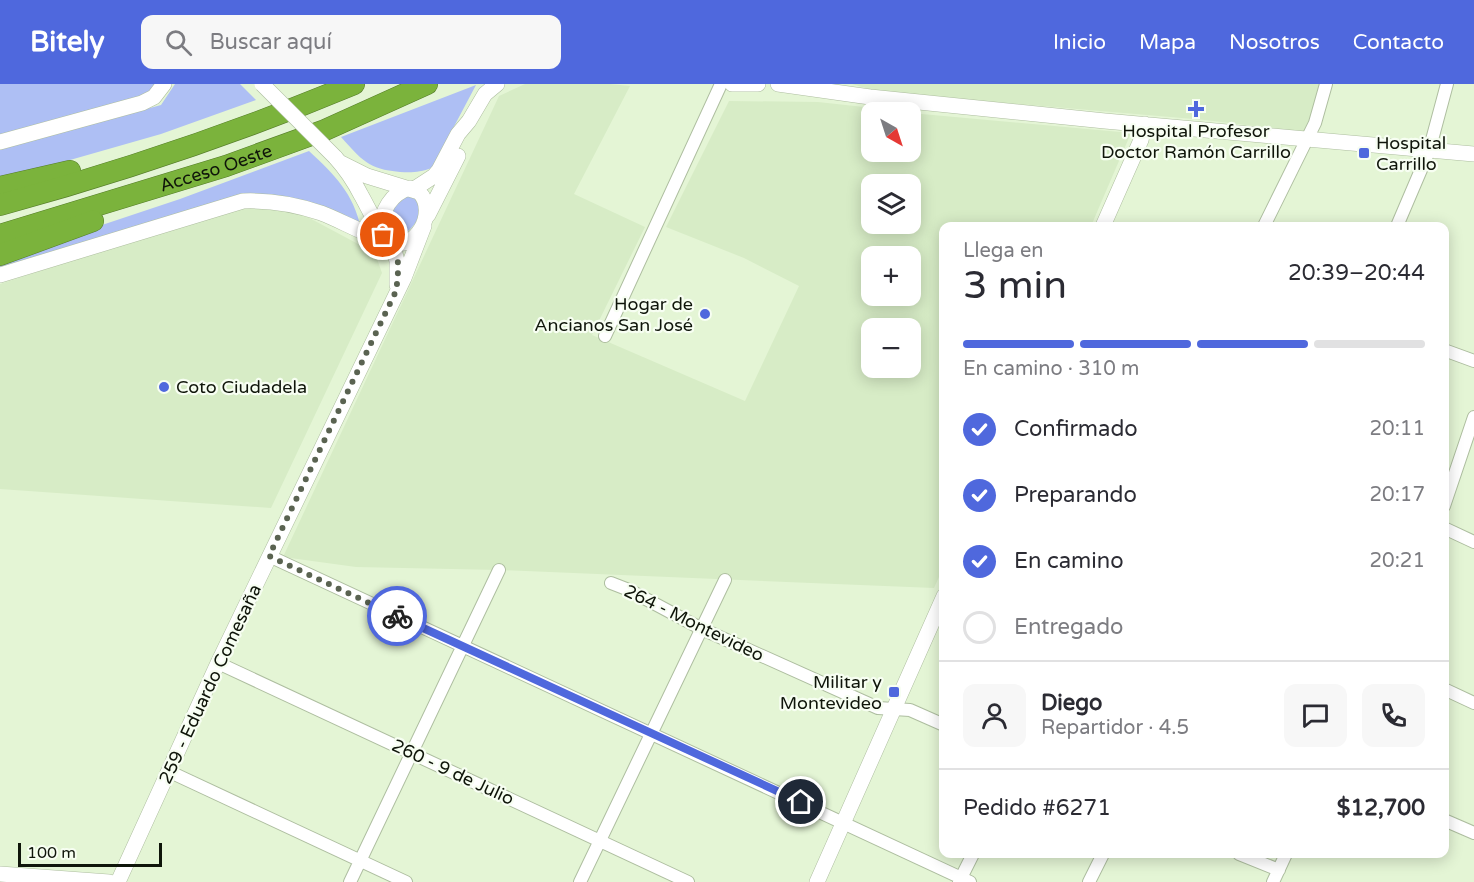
<!DOCTYPE html>
<html lang="es">
<head>
<meta charset="utf-8">
<style>
  body { margin:0; font-family:"Varela Round",sans-serif; background:#f7f7f7; color:#2b2b33; height:100vh; display:flex; flex-direction:column; font-size:22px; white-space:nowrap }
  * { box-sizing:border-box; margin:0 }
  p { font-size:20px; color:#7c7c81 }
  .icon { flex:none; width:33px; height:33px; fill:none; stroke:currentColor; stroke-width:2; stroke-linecap:round; stroke-linejoin:round }
  .map { position:relative; flex:1; overflow:hidden }
  .side { position:absolute; left:939px; top:138px; width:510px; height:636px; display:flex; flex-direction:column; background:#fff; border-radius:12px; box-shadow:0 3px 15px #0003 }
  .side>* { flex:none }
  .needle { width:39px; rotate:141deg }
  .controls { position:absolute; left:861px; top:18px; display:grid; gap:12px }
  .controls a { display:grid; place-items:center; width:60px; height:60px; border-radius:12px; background:#fff; box-shadow:0 3px 15px #0003; font-size:30px }
  .scale { position:absolute; left:18px; bottom:15px; width:144px; box-sizing:border-box; padding-left:6px; border:3px solid #0f150a; border-top:0; font-size:16px; line-height:21px; white-space:nowrap; color:#0f150a; -webkit-text-stroke:4px #f7fef2; paint-order:stroke }
  .pin { position:absolute; display:grid; place-items:center; width:51px; height:51px; color:#fff; margin:-26px; border:3px solid #fff; border-radius:50%; box-shadow:0 2px 6px #0007 }
  .courier { position:absolute; display:grid; place-items:center; width:60px; height:60px; margin:-30px; border:4px solid #4f68dd; border-radius:50%; background:#fff; color:#222; box-shadow:0 2px 8px #0007 }
  .overview em { font-style:normal; font-weight:600 }
  .overview div { display:flex; flex-direction:column-reverse }
  .overview { display:flex; align-items:center; justify-content:space-between; height:102px; padding:0 24px }
  h1 { font-size:39px; font-weight:600; line-height:45px }
  .bar { display:grid; grid-template-columns:repeat(4,1fr); gap:9px 6px; align-content:center; height:72px; padding:0 24px }
  .bar i { height:8px; border-radius:4px; background:#e1e1e2 }
  .bar .selected { background:#4f68dd }
  .bar p { grid-column:span 4 }
  .line { display:flex; align-items:center; gap:15px; padding:0 24px; border-top:2px solid #e1e1e2 }
  .line div { flex:1 }
  .round { display:grid; place-items:center; flex:none; width:63px; height:63px; border-radius:12px; background:#f7f7f7 }
  ol { padding:0 24px; list-style:none }
  li { display:flex; align-items:center; gap:18px; height:66px }
  li p { margin-inline-start:auto }
  li .icon { padding:6px; border-radius:50%; background:#4f68dd; color:#fff; stroke-width:4 }
  li:last-child { color:#7c7c81 }
  li i { width:33px; height:33px; border:3px solid #e1e1e2; border-radius:50% }
  header { display:flex; align-items:center; gap:36px; box-sizing:border-box; height:84px; padding:0 30px; background:#4f68dd; color:#fff }
  header strong { font-size:28px }
  nav { display:flex; gap:33px; margin-inline-start:auto; font-size:21px }
  .search { width:420px; height:54px; background:#f7f7f7; display:flex; align-items:center; gap:15px; box-sizing:border-box; padding:0 21px; border-radius:12px; color:#7c7c81; font-size:22px }
  .map>svg:first-child { display:block }
</style>
</head>
<body>
<header>
<strong>Bitely</strong>
<div class="search"><svg class="icon" aria-label="search" viewBox="0 0 24 24"><circle cx="10" cy="10" r="6"/><path d="M15 15l6 6"/></svg>Buscar aquí</div>
<nav><a>Inicio</a><a>Mapa</a><a>Nosotros</a><a>Contacto</a></nav>
</header>
<div class="map">
<svg width="1474" height="798" viewBox="0 0 1474 798">
  <rect width="100%" height="100%" fill="#e4f5d5"/>
  <path fill="#d7ecc6" fill-rule="evenodd" d="M525 0H610L630 2 574 110 645 143 592 251 745 317 799 202 744 174 666 143 729 17 818 18 910 28H872V68H910L911 29 1131 49 1091 142H944V482L934 504 499 486 356 483 283 473 499 12ZM872 100H910V140H872ZM872 172H910V212H872ZM872 244H910V284H872Z
    M852 0H1320L1309 45 1303 48 1205 36 879 8Z
    M250 122 300 129 375 169 382 189 271 424 0 405V200L219 129Z"/>
  <path fill="#aebff4" d="M0 0H159L150 10 0 52Z
    M175 0H240L256 16 161 50 14 92 0 93V65L161 21Z
    M476 1 432 84C420 88 413 89 400 88 368 85 362 76 341 53Z
    M309 67C335 91 353 109 361 144L282 114 0 186V175L180 115Z
    M414 111C425 129 418 140 402 152L389 149 387 130 396 115Z"/>
  <g fill="none" stroke-linecap="round" stroke-linejoin="round">
    <g stroke="#aebea0" stroke-width="14">
      <path id="minor" d="M1264 142 1315 39 1326 0
        M1397 142 1429 67 1447 0
        M605 252 721 0
        M1444 266 1474 277
        M1444 422 1474 333
        M1444 444 1474 458
        M269 472 970 798
        M611 499 629 506 702 545 878 624 910 626 944 641
        M218 579 688 798
        M1444 605 1474 619
        M168 687 406 798
        M1444 736 1474 749
        M1239 770 1279 786
        M350 798 499 486
        M580 798 725 496
        M959 798 973 770
        M1089 798 1103 770
        M1273 798 1286 770"/>
    </g>
    <g stroke="#aebea0" stroke-width="16">
      <path id="tertiary" d="M732 0H758
        M778 0 870 13 1105 37 1474 70
        M0 58 142 19 154 13 164 0
        M335 73C345 84 354 97 361 111 367 121 381 152 390 157 414 170 439 128 419 108L367 92 341 79
        M414 105 434 92 439 86 458 50 469 37 485 10 497 0
        M428 131 458 72
        M1103 142 1141 56 1145 40
        M381 146C381 127 391 109 410 104
        M392 158 397 177V201
        M0 191 243 117C271 116 295 120 321 129 345 138 361 150 387 155
        M0 790 109 798
        M118 798 218 579 404 194 424 142
        M817 798 944 512"/>
    </g>
    <g stroke="#557c2a" stroke-width="22">
      <g id="motorway">
        <path d="M0 103 70 87"/>
        <path d="M0 121C120 88 239 48 354 0"/>
        <path id="s1" d="M0 151 226 82 325 46 427 0"/>
        <path d="M0 171 93 137"/>
      </g>
    </g>
    <use href="#minor" stroke="#fff" stroke-width="12"/>
    <use href="#tertiary" stroke="#fff" stroke-width="15"/>
    <use href="#motorway" stroke="#7bb33c" stroke-width="21"/>
    <g stroke="#aebea0" stroke-width="16" stroke-linecap="butt">
      <path id="tertiary-bridge" d="M262 0 335 73"/>
    </g>
    <use href="#tertiary-bridge" stroke="#fff" stroke-width="15"/>
  </g>
  <g fill="none" stroke-linecap="round" stroke-linejoin="round">
    <path stroke="#5a6351" stroke-width="6" stroke-dasharray="0 10.8" d="M383 151C385 154 388 155 391 158 401 169 398 193 396 207L269 472 397 532"/>
    <path stroke="#4f68dd" stroke-width="8" d="M397 532 801 718"/>
  </g>
  <g fill="#4f68dd" stroke="#f7fef2" stroke-width="2">
    <path d="M1193 16h6v6h6v6h-6v6h-6v-6h-6v-6h6z"/>
    <rect x="1358" y="63" width="12" height="12" rx="3"/>
    <circle cx="705" cy="230" r="6"/>
    <circle cx="164" cy="303" r="6"/>
    <rect x="888" y="602" width="12" height="12" rx="3"/>
  </g>
  <g text-anchor="middle" dominant-baseline="central" stroke-width="4.5" stroke-linejoin="round" paint-order="stroke">
    <g font-size="18" fill="#0f150a" stroke="#f7fef2" text-anchor="start">
      <text x="1196" y="47" text-anchor="middle">Hospital Profesor<tspan x="1196" dy="21">Doctor Ramón Carrillo</tspan></text>
      <text x="1376" y="59">Hospital<tspan x="1376" dy="21">Carrillo</tspan></text>
      <text x="693" y="220" text-anchor="end">Hogar de<tspan x="693" dy="21">Ancianos San José</tspan></text>
      <text x="176" y="303">Coto Ciudadela</text>
      <text x="882" y="598" text-anchor="end">Militar y<tspan x="882" dy="21">Montevideo</tspan></text>
    </g>
    <g font-size="18" fill="#0f150a" stroke="#f7fef2">
      <text stroke="none"><textPath href="#s1" startOffset="226">Acceso Oeste</textPath></text>
      <text transform="translate(694 539) rotate(26)">264 - Montevideo</text>
      <text transform="translate(210 600) rotate(-65)">259 - Eduardo Comesaña</text>
      <text transform="translate(453 688) rotate(25)">260 - 9 de Julio</text>
    </g>
  </g>
</svg>
<div class="controls">
<a><svg class="needle" viewBox="-14 -14 28 28"><path d="M0-13l5 13h-10z" fill="#e53935"/><path d="M0 13l5-13h-10z" fill="#7c7c81"/></svg></a>
<a><svg class="icon" aria-label="layers" viewBox="0 0 24 24"><path d="M12 4l9 5-9 5-9-5zM3 14l9 5 9-5"/></svg></a>
<a>+</a>
<a>−</a>
</div>
<div class="scale">100 m</div>
<div class="pin" style="left:383px;top:151px;background:#ea580c"><svg class="icon" aria-label="bag" viewBox="0 0 24 24"><path d="M5 8h14l-1 12H6zM9 8a3 3 0 0 1 6 0"/></svg></div>
<div class="pin" style="left:801px;top:718px;background:#1f2937"><svg class="icon" aria-label="home" viewBox="0 0 24 24"><path d="M3 11l9-7 9 7M6 9v11h12V9"/></svg></div>
<div class="courier" style="left:397px;top:532px"><svg class="icon" aria-label="bike" viewBox="0 0 24 24"><circle cx="6" cy="16" r="4"/><circle cx="18" cy="16" r="4"/><path d="M6 16l4-8h5l3 8M10 8l3 8H6M13 5h3"/></svg></div>
<section class="side">
<div class="overview"><div><h1>3 min</h1><p>Llega en</p></div><em>20:39–20:44</em></div>
<div class="bar"><i class="selected"></i><i class="selected"></i><i class="selected"></i><i></i><p>En camino · 310 m</p></div>
<ol>
<li><svg class="icon" aria-label="check" viewBox="0 0 24 24"><path d="M5 12l5 5 9-10"/></svg>Confirmado<p>20:11</p></li>
<li><svg class="icon" aria-label="check" viewBox="0 0 24 24"><path d="M5 12l5 5 9-10"/></svg>Preparando<p>20:17</p></li>
<li><svg class="icon" aria-label="check" viewBox="0 0 24 24"><path d="M5 12l5 5 9-10"/></svg>En camino<p>20:21</p></li>
<li><i></i>Entregado</li>
</ol>
<div class="line" style="height:108px"><a class="round"><svg class="icon" aria-label="person" viewBox="0 0 24 24"><circle cx="12" cy="8" r="4"/><path d="M4 21q1-7 8-7t8 7"/></svg></a><div><b>Diego</b><p>Repartidor · 4.5</p></div><a class="round"><svg class="icon" aria-label="chat" viewBox="0 0 24 24"><path d="M4 5h16v11H9l-5 4z"/></svg></a><a class="round"><svg class="icon" aria-label="phone" viewBox="0 0 24 24"><path d="M5 4h4l2 5-3 2q2 4 5 5l2-3 5 2v4C11 20 4 13 5 4z"/></svg></a></div>
<div class="line" style="height:78px"><div>Pedido #6271</div><b>$12,700</b></div>
</section>
</div>
</body>
</html>
